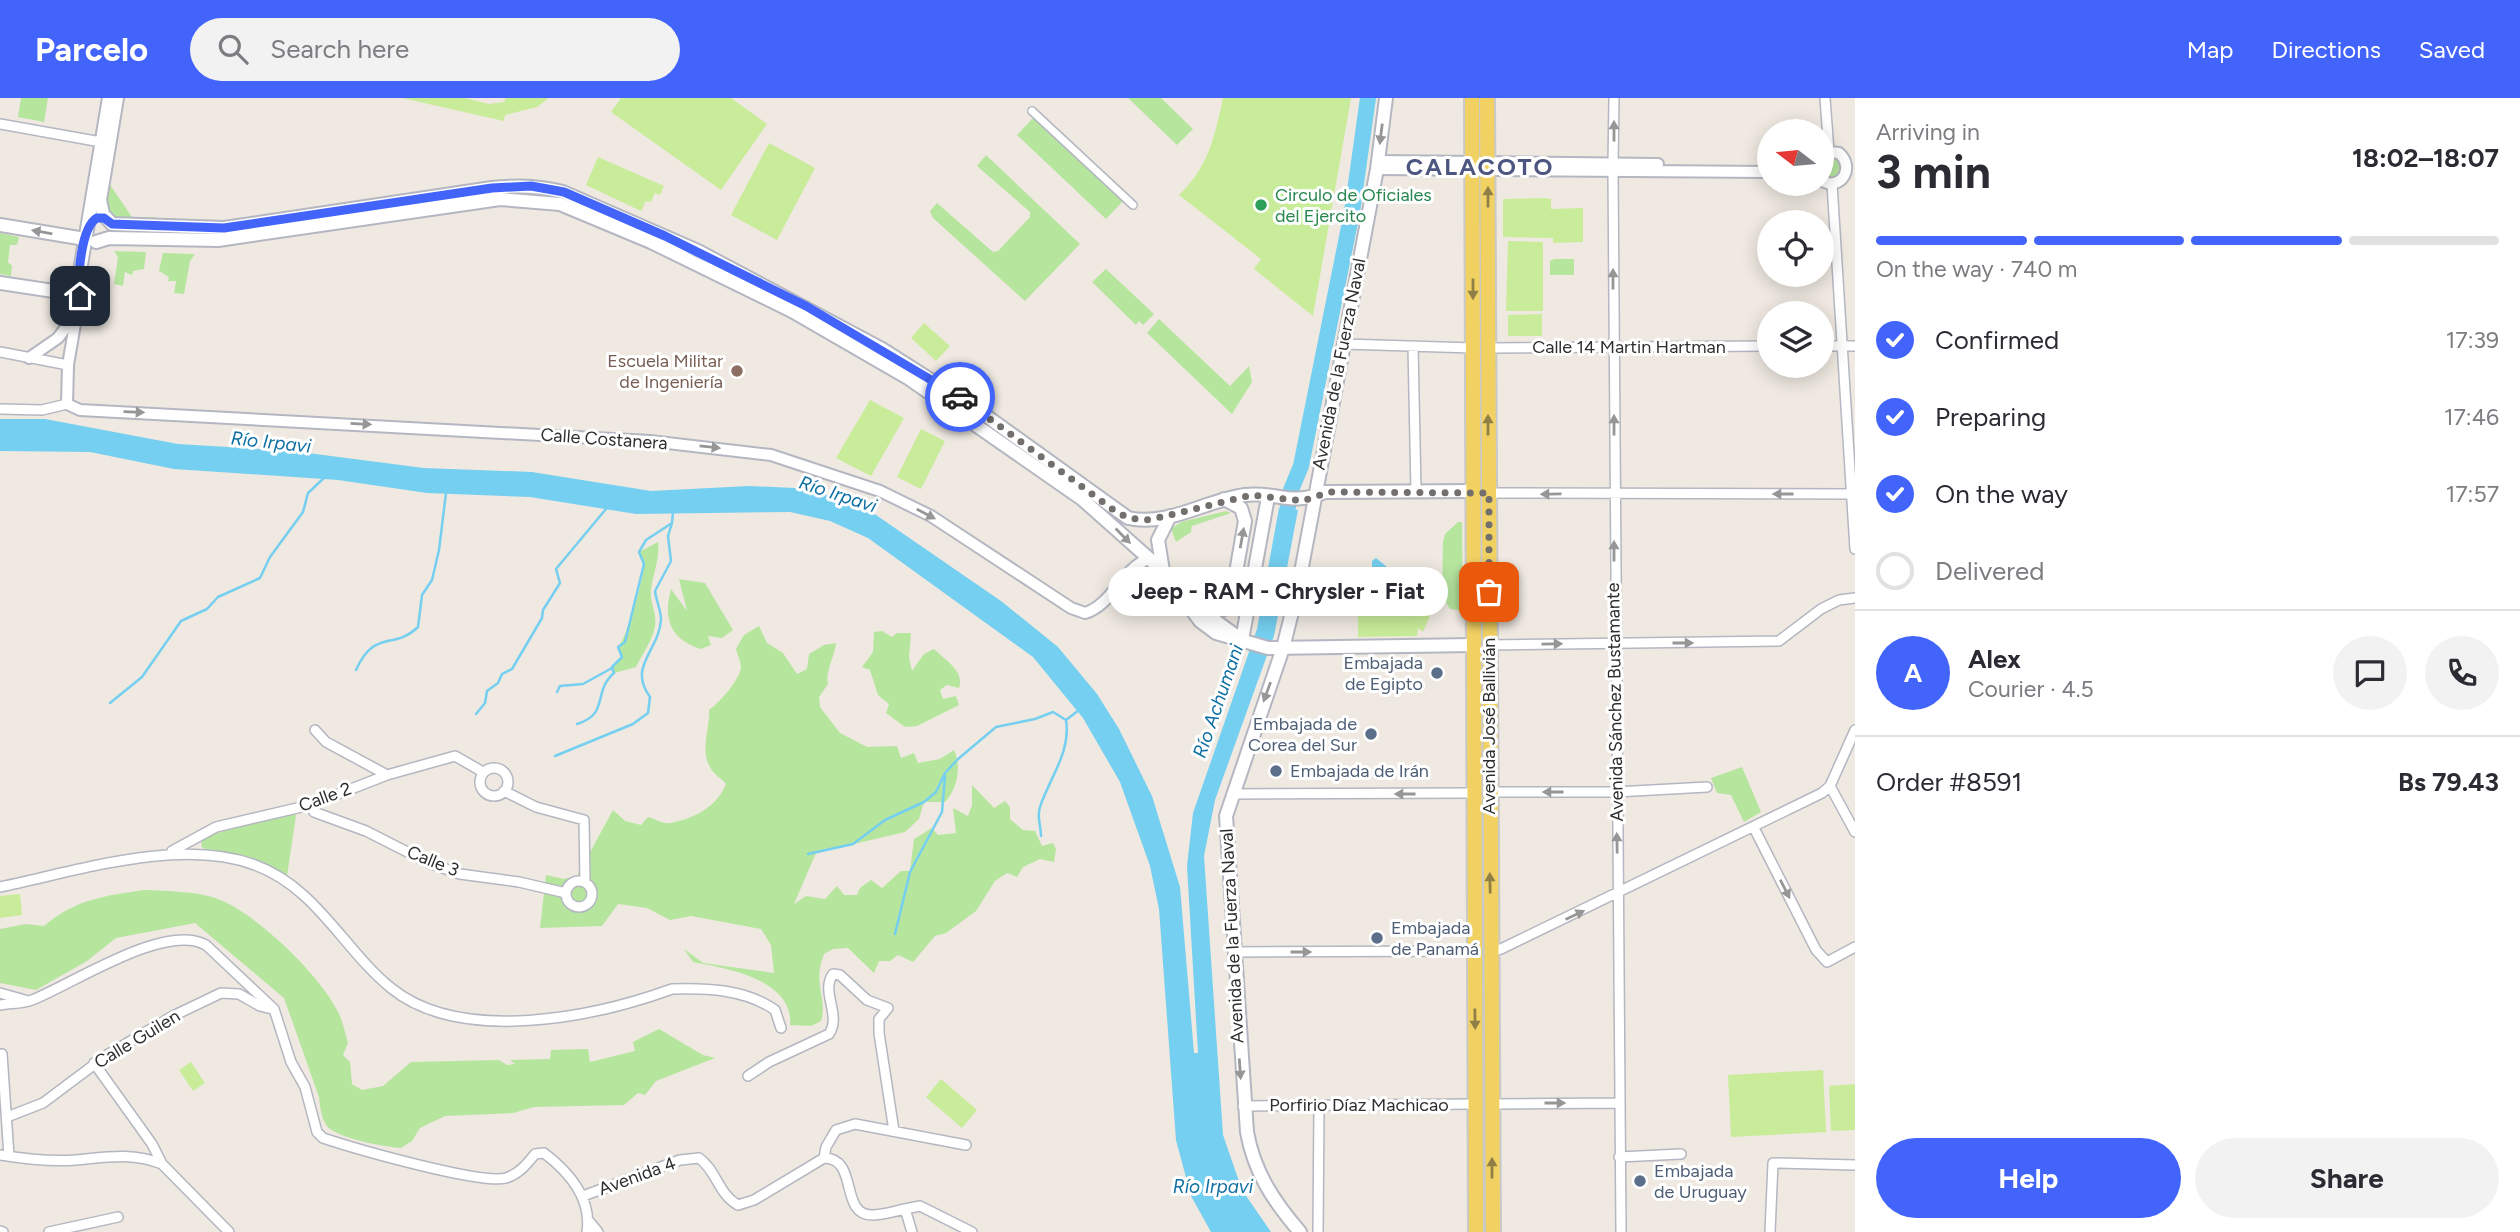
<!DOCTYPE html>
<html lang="en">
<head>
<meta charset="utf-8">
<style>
  body { margin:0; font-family:Figtree,sans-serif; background:#f2f2f3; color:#2b2b33; height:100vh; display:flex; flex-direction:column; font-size:26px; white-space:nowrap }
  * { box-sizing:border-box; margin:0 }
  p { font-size:23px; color:#7c7c81 }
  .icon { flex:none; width:38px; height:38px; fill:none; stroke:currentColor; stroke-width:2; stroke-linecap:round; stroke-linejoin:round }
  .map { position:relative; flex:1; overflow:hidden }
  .panel { display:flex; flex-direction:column; background:#fff; width:665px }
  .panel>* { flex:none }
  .needle { width:46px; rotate:286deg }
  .controls { position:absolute; left:1757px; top:21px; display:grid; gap:14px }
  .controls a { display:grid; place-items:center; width:77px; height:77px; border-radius:50%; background:#fff; box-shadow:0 4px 18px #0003; font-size:35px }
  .pin { position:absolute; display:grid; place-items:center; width:60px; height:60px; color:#fff; margin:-30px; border-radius:14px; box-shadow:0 4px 10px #0006 }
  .courier { position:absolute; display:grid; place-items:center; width:70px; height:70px; margin:-35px; border:5px solid #4264fb; border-radius:50%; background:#fff; color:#222; box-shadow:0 2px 9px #0007 }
  .bubble { position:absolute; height:49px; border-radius:24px; background:#fff; box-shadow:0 4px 18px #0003; font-size:23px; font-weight:700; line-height:49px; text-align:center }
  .overview em { font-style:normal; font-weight:700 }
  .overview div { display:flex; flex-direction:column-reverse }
  .overview { display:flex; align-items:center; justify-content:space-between; height:119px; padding:0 21px }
  h1 { font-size:46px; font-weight:700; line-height:52px }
  .bar { display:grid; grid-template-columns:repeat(4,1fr); gap:10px 7px; align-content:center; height:84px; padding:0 21px }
  .bar i { height:9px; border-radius:5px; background:#e1e1e2 }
  .bar .active { background:#4264fb }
  .bar p { grid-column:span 4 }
  .line { display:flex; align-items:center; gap:18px; padding:0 21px; border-top:2px solid #e1e1e2 }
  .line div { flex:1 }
  .round { display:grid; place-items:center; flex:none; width:74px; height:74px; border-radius:37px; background:#f2f2f3 }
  ol { padding:0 21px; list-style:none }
  li { display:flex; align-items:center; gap:21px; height:77px }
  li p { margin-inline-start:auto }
  li .icon { padding:7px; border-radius:50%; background:#4264fb; color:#fff; stroke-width:4 }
  li:last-child { color:#7c7c81 }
  li i { width:38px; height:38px; border:4px solid #e1e1e2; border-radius:50% }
  .primary-button { display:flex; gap:14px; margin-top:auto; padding:14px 21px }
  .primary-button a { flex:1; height:80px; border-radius:42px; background:#4264fb; color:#fff; font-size:28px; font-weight:700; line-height:80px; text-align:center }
  .primary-button a+a { background:#f2f2f3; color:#2b2b33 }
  header { display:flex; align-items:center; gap:42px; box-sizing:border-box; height:98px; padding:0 35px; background:#4264fb; color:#fff }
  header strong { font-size:33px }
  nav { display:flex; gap:38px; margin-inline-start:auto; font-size:24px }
  .search { width:490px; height:63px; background:#f2f2f3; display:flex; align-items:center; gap:18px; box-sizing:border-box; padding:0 24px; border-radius:38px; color:#7c7c81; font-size:26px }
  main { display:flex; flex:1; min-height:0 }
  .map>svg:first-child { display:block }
</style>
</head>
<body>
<header>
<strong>Parcelo</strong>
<div class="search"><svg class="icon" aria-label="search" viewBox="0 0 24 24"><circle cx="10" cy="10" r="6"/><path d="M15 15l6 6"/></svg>Search here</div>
<nav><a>Map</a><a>Directions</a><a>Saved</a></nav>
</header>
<main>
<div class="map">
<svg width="1855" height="1134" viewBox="0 0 1855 1134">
  <rect width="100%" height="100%" fill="#efe9e1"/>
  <path fill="#b6e59e" d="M21 0H48L44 24 18 19Z
    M1128 0H1161L1193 31 1177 47Z
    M1034 19 1123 103 1106 121 1017 37Z
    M986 57 1080 146 1025 203 933 120 930 113 937 105 993 154 998 153 1030 119V114L977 68Z
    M1821 70a10 10 0 1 1 20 0a10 10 0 1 1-20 0Z
    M108 84 132 119H155L152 125C120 121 101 124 108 84Z
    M0 135 19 139 17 147H10L8 164 12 168 11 178 0 176Z
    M114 153 146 154 144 171 133 173 132 177 125 174 123 188 114 186 118 159Z
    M163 155 195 156 190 163 184 196 174 195 176 183H168L169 179 159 173Z
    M1554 161H1574V177H1550V163Z
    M1106 171 1154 216 1143 227 1139 223 1136 227 1092 184Z
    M1159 221 1230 288 1249 268 1252 284 1232 316 1147 235Z
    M1226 413 1231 415 1192 428 1191 434 1176 444 1171 431 1181 424Z
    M1458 424H1462L1463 513 1450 511 1442 498 1443 444 1445 436Z
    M658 444C660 462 653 474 651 492 650 503 654 509 655 519 658 535 643 555 636 569L614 575 612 569 622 559 618 549C626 543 645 477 644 465 643 461 641 458 639 454Z
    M679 481 705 485 733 532 722 540 708 538 711 547 701 551C670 541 663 521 671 491L687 513Z
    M759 528 767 545 783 555 797 576 807 571 809 556 824 547 836 545C835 558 825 573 828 586L819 599 820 609 840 635 867 649 897 648 901 660 914 655 918 665 940 661 954 652C962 669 957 691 945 704H924L919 721 905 734 816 755 794 806 806 798 825 801 837 788 844 797H857L860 790 871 782 882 790 901 773H910L914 741 932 730 938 737 956 735 953 710 968 718 972 707V687L994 710 1005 703 1010 709V721L1023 732 1035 733 1042 748 1053 745 1056 751 1054 764 1040 761 1023 769 1017 779 1007 775 995 783 976 813 946 835 935 838 913 864 898 857 890 863H879L874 875 848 850 833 851 824 856C812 885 828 902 821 923L811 928 790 927C794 881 725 870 693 864L684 851 703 865 774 875 771 847 761 831 691 818 670 822 647 810 618 806 602 828 540 830 546 777 564 781 577 778 613 712 625 723 641 727 648 719C655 721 663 726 670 725 693 721 717 709 726 686 721 680 713 676 710 669 700 653 710 630 709 612 719 605 740 582 741 569 741 564 737 556 736 551L744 537Z
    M882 533 892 539 897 535H911L909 560 912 573 924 556 934 551C945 562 965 573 959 590L947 587 940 592 943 601 956 598 959 607 917 628 905 629 886 615 889 606 878 597 870 572 862 569 873 554 874 534Z
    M1742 669 1761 714 1744 724 1731 697 1717 695 1711 680Z
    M283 717H296L287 778 232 756 202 750 201 743 217 735Z
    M144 792C168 793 196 793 218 801 256 815 321 878 338 914 343 923 345 935 348 945L343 957 350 964 352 986 362 992 383 988 411 964 499 962 507 967 515 966 510 962 550 961 551 952 588 951 590 964 635 953 633 944 659 931 703 957 715 960 656 983 645 997 638 995 624 1007 534 1009 513 1015 445 1018 420 1030 412 1043 401 1050C385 1049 335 1040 326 1027 321 1018 320 1009 319 999L284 900 195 825 116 840 87 863 36 892 0 885V831L26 826 44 828C76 801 104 798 144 792Z"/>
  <path fill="#c9ec9a" d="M402 0H465L489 6 504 4 506 0H549L537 9 505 17 504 23Z
    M621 0H731L767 26 721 92 611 14Z
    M1223 0H1351L1313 218 1254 171 1261 161 1179 97C1208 70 1215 38 1223 0Z
    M769 45 815 70 777 142 731 117Z
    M598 59 664 88 660 97 655 95 651 104 646 103 641 113 586 87Z
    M1545 100 1551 101V111L1583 110V144L1553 145V140L1503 139V101Z
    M1508 143 1543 144V213H1506Z
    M1542 216V238H1508V217Z
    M924 225 950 248 936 263 911 240Z
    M870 302 904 320 871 378 836 360Z
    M921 331 945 343 921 391 897 379Z
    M1394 500 1432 513 1423 534 1418 530 1417 538 1358 539V512H1391Z
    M20 796 22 817 0 820V798Z
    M191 964 205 985 193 993 179 972Z
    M1823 972 1826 1034 1731 1039 1728 977Z
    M941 981 977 1012 962 1030 926 999Z
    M1855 986V1032L1831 1033 1829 988Z"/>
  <path fill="#75cff0" d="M0 321H45L178 346 292 353 424 370 532 374 651 393 749 388 795 390 837 399 876 417 1001 503 1058 549 1097 596 1119 631 1152 698 1180 789 1194 955H1198L1187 768 1193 715 1257 531 1279 410 1298 412 1274 538 1215 702 1204 758 1223 1037 1242 1092 1271 1134H1211L1191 1098 1176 1042 1159 811 1150 768 1120 684 1083 620 1033 559 868 440 830 423 790 414 636 416 530 399 427 395 338 382 174 371 90 354 0 353Z
    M1376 460 1387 469 1383 482 1377 487 1361 477 1362 472 1372 473V463Z"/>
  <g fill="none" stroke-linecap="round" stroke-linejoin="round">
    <path stroke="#75cff0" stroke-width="2.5" d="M356 572C375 530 393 553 418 529L422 497 432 482 439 452 446 395
      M557 594 560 588 583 586 612 570
      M110 605 142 579 181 523 207 511 218 499 260 480 270 459 303 414 308 395 324 380
      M476 616 485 605 487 593 498 585 502 576 512 571 542 520 543 512 560 485 556 471 606 411
      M577 626C610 616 592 594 614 575L612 569 622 559 618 549 625 544 644 466 639 454 646 442 672 425 673 414
      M555 658 633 626 648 615 650 599C627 568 660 552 661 521 661 513 656 502 655 493L671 463 668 438 672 425
      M1041 738C1041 727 1036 718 1041 706 1051 678 1071 653 1066 622
      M808 756 853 746 885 722 924 704 936 694 945 675 958 661 996 629 1035 621 1053 614 1066 622 1079 612
      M895 836 910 774 942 714 945 678"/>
    <path stroke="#75cff0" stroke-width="16" d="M1284 430 1291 392 1301 368 1352 114 1368 0"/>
    <g stroke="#b4b7c1" stroke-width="10">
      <path id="pedestrian" d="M1032 13 1133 107"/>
    </g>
    <g stroke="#b4b7c1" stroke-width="12">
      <path id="minor" d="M1825 0 1829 54
        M0 26 101 44
        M1613 66 1614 0
        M1613 73 1621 1134
        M1832 86 1855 451
        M1344 246 1473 250
        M1413 248 1416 393
        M1822 248H1855
        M1489 250 1769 248
        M0 254 68 267
        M0 311 42 312 67 306
        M1489 395 1855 396
        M1490 547 1779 543 1821 511 1839 502 1855 500
        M315 632 326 644 387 677
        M480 684a14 14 0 1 1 28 0a14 14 0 1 1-28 0Z
        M1830 688 1855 734
        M504 693 536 709 584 722 585 784
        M1489 694H1616L1707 689
        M1232 696 1474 695
        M310 707 314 714 366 733 429 765 460 776 519 784 566 795
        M1754 730 1816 852 1827 864 1855 849
        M172 753 216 729 310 707 387 677 455 658 483 674
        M566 796a13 13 0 1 1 26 0a13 13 0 1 1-26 0Z
        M0 789C78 773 179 739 255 767 317 790 343 851 391 890 461 947 595 919 672 891 707 890 745 891 775 912L781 930
        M1491 853 1501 851 1822 695 1830 688 1855 632
        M1233 854 1475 853
        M0 895 25 902
        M0 907C10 905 22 906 32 902 73 886 165 824 206 847L274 911 291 964 305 989 317 1034 323 1040C353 1050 481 1087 506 1080 519 1076 527 1066 535 1056L544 1055C569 1074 592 1101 587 1134
        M2 956 9 1058
        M94 965 152 1046 162 1066
        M748 978 769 964 829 936C842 917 820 894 833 876L840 877 867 902 888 910 879 921V935L894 1033
        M1492 1006 1617 1005
        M1243 1008 1476 1006
        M7 1019 43 1005 107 957 173 918 221 895 239 896 260 908 272 911
        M0 1057C25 1061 51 1064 76 1062 107 1059 132 1054 162 1066L229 1134
        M1619 1059 1681 1056
        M824 1060 826 1049 836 1032 855 1026 966 1047
        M824 1060C859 1060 839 1117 872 1117 883 1117 895 1113 905 1111L912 1134
        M583 1098 680 1062 699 1060C717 1073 718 1096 738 1107L754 1102 824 1060
        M905 1111 920 1108 972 1134
        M589 1123 598 1134
        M0 1133 3 1134
        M49 1134 118 1119
        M1318 1134 1319 1008
        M1770 1134 1773 1065 1855 1067"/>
    </g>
    <g stroke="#b4b7c1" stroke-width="14">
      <path id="tertiary" d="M1822 57 1829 54 1839 55C1855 69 1842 93 1822 83
        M1378 63 1658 66
        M1377 71 1769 74
        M80 197 68 267 67 306 80 312 650 343 771 357 880 393 931 418 1071 510 1085 515C1112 507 1121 472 1148 461
        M29 260 58 240 75 217"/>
    </g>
    <g stroke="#b4b7c1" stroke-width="16">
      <path id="secondary" d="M117 0 100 102 103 116 112 126 224 130 492 90C518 87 539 88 563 94L698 153 882 251 978 312 1128 420C1168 429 1206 402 1245 397 1278 393 1290 409 1325 394L1473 393
        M0 127 85 141
        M96 144 109 140 218 142 500 101 560 106 651 144 792 213 908 280 1082 401 1163 473 1200 523 1216 535 1268 550 1474 547
        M0 185 80 197
        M80 197 78 185 109 0
        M1163 473 1158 442 1170 418
        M1206 516 1242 542
        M1207 516 1224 511 1231 503 1245 423 1241 410 1224 401
        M1242 542 1268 399
        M1300 1134C1274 1104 1254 1074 1247 1034L1226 718 1283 550 1298 490 1377 71 1386 0"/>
    </g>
    <g stroke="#c9c9c9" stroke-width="18">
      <path id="primary" d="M1472 0 1476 1134
        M1487 0 1493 1134"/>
    </g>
    <use href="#pedestrian" stroke="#fff" stroke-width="7"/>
    <use href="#minor" stroke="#fff" stroke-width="9"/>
    <use href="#tertiary" stroke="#fff" stroke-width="10"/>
    <use href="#secondary" stroke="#fff" stroke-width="12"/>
    <use href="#primary" stroke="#f2d163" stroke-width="14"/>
  </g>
  <defs><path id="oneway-solid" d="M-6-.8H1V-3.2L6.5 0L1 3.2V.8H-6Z" transform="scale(1.75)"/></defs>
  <g fill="#969696">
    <use href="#oneway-solid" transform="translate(1614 33) rotate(-90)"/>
    <use href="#oneway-solid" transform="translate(1381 36) rotate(97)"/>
    <use href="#oneway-solid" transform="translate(42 134) rotate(-170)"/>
    <use href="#oneway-solid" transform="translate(1613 181) rotate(-90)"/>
    <use href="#oneway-solid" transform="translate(134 314) rotate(2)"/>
    <use href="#oneway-solid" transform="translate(361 326) rotate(3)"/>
    <use href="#oneway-solid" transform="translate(1614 327) rotate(-90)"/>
    <use href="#oneway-solid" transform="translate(710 349) rotate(6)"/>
    <use href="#oneway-solid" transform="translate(1551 396) rotate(179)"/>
    <use href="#oneway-solid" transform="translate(1783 396) rotate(-180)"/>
    <use href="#oneway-solid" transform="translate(926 416) rotate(28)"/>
    <use href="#oneway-solid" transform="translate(1123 438) rotate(45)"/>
    <use href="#oneway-solid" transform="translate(1242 440) rotate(-80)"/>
    <use href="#oneway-solid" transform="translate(1614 453) rotate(-90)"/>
    <use href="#oneway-solid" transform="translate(1683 545)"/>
    <use href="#oneway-solid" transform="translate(1552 546) rotate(-1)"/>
    <use href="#oneway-solid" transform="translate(1267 594) rotate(110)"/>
    <use href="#oneway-solid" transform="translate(1553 694) rotate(-180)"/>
    <use href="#oneway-solid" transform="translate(1405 696) rotate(180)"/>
    <use href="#oneway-solid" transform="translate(1617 745) rotate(-91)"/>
    <use href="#oneway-solid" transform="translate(1785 791) rotate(63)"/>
    <use href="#oneway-solid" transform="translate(1575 817) rotate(-25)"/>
    <use href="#oneway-solid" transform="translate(1301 854)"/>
    <use href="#oneway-solid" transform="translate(1240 971) rotate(86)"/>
    <use href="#oneway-solid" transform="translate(1555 1005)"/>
  </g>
  <g fill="#908048">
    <use href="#oneway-solid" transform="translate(1488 99) rotate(-90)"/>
    <use href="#oneway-solid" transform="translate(1473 191) rotate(90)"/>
    <use href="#oneway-solid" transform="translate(1488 327) rotate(-90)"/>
    <use href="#oneway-solid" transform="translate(1490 785) rotate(-91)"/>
    <use href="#oneway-solid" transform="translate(1475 921) rotate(89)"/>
    <use href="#oneway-solid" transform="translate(1492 1070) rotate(-90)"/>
  </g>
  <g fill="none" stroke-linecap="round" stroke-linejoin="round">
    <path stroke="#726f6d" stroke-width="7" stroke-dasharray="0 12.6" d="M960 299 1115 413 1128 420 1149 422 1252 397 1303 403 1329 394 1489 395V494"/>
    <path stroke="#4264fb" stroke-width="9" d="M80 198C77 180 81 129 97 120H104L112 126 224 130 492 90 531 88 564 94 665 138 806 208 960 299"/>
  </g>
  <circle fill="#2e9e5b" stroke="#fff" stroke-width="2.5" cx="1261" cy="107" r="7"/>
  <circle fill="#8d6e63" stroke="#fff" stroke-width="2.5" cx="737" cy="273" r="7"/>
  <g fill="#5c6f8a" stroke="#fff" stroke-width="2.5">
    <circle cx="1437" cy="575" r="7"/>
    <circle cx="1371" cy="636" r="7"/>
    <circle cx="1276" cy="673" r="7"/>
    <circle cx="1377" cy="840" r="7"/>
    <circle cx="1640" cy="1083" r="7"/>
  </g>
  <g text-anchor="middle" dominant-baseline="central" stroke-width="6" stroke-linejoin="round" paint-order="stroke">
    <g font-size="18" fill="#27864d" stroke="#fff" text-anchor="start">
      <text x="1275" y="97">Circulo de Oficiales<tspan x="1275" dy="21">del Ejercito</tspan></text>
    </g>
    <g font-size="18" fill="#2e2e2e" stroke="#fff">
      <text x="1629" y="249">Calle 14 Martin Hartman</text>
      <text transform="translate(1339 266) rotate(-79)">Avenida de la Fuerza Naval</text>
      <text transform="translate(604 341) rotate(4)">Calle Costanera</text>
      <text transform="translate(1615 604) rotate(-91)">Avenida Sánchez Bustamante</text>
      <text transform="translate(1489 628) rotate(-90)">Avenida José Ballivián</text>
      <text transform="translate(325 699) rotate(-20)">Calle 2</text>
      <text transform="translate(433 763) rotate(22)">Calle 3</text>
      <text transform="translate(1232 838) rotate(-93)">Avenida de la Fuerza Naval</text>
      <text transform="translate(137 941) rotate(-31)">Calle Guilen</text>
      <text x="1359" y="1007">Porfirio Díaz Machicao</text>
      <text transform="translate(637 1078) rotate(-20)">Avenida 4</text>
    </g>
    <g font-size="18" fill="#785e54" stroke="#fff" text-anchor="end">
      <text x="723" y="263">Escuela Militar<tspan x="723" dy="21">de Ingeniería</tspan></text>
    </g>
    <g font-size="18" fill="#4e5e75" stroke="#fff" text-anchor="start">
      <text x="1423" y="565" text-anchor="end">Embajada<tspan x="1423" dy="21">de Egipto</tspan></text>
      <text x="1357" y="626" text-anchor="end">Embajada de<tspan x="1357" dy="21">Corea del Sur</tspan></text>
      <text x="1290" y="673">Embajada de Irán</text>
      <text x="1391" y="830">Embajada<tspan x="1391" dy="21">de Panamá</tspan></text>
      <text x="1654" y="1073">Embajada<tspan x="1654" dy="21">de Uruguay</tspan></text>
    </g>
    <g font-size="19" font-style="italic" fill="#0d6fa3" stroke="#fff">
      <text transform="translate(271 344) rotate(6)">Río Irpavi</text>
      <text transform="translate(838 396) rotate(18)">Río Irpavi</text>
      <text transform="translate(1218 603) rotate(-71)">Río Achumani</text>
      <text x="1213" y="1088">Río Irpavi</text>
    </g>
    <g font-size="24" font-weight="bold" letter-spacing="2" fill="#4d5680" stroke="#fff">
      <text x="1480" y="68">CALACOTO</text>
    </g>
  </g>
</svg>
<div class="controls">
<a><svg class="needle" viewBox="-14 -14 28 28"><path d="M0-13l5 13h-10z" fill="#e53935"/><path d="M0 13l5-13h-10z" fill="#7c7c81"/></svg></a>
<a><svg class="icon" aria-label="locate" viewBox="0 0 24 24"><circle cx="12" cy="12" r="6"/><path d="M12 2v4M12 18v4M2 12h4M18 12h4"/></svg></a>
<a><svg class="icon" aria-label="layers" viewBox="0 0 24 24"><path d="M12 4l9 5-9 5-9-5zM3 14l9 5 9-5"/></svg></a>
</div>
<div class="pin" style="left:1489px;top:494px;background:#ea580c"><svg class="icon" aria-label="bag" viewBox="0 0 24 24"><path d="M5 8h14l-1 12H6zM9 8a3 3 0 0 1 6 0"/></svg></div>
<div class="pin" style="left:80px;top:198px;background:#1f2937"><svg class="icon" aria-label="home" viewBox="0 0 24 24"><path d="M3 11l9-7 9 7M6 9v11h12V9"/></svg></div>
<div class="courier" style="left:960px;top:299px"><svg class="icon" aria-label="car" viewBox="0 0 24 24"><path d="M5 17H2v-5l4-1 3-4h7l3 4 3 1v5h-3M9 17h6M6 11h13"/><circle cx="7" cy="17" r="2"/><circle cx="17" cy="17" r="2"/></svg></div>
<div class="bubble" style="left:1108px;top:469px;width:340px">Jeep - RAM - Chrysler - Fiat</div>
</div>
<section class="panel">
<div class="overview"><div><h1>3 min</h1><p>Arriving in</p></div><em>18:02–18:07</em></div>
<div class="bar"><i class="active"></i><i class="active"></i><i class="active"></i><i></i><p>On the way · 740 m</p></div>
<ol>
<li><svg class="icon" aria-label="check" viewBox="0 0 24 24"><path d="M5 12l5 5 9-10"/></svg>Confirmed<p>17:39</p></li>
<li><svg class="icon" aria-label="check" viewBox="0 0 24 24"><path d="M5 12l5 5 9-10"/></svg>Preparing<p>17:46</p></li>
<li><svg class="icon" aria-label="check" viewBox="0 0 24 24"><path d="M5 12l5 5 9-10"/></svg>On the way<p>17:57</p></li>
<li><i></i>Delivered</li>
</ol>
<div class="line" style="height:126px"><b class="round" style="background:#4264fb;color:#fff">A</b><div><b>Alex</b><p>Courier · 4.5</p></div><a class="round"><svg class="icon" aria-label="chat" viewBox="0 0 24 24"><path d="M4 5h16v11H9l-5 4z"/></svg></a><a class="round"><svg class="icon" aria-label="phone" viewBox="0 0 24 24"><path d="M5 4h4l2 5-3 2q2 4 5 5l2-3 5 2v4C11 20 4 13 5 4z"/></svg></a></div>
<div class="line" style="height:91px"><div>Order #8591</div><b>Bs 79.43</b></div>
<div class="primary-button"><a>Help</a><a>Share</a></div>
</section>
</main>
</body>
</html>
